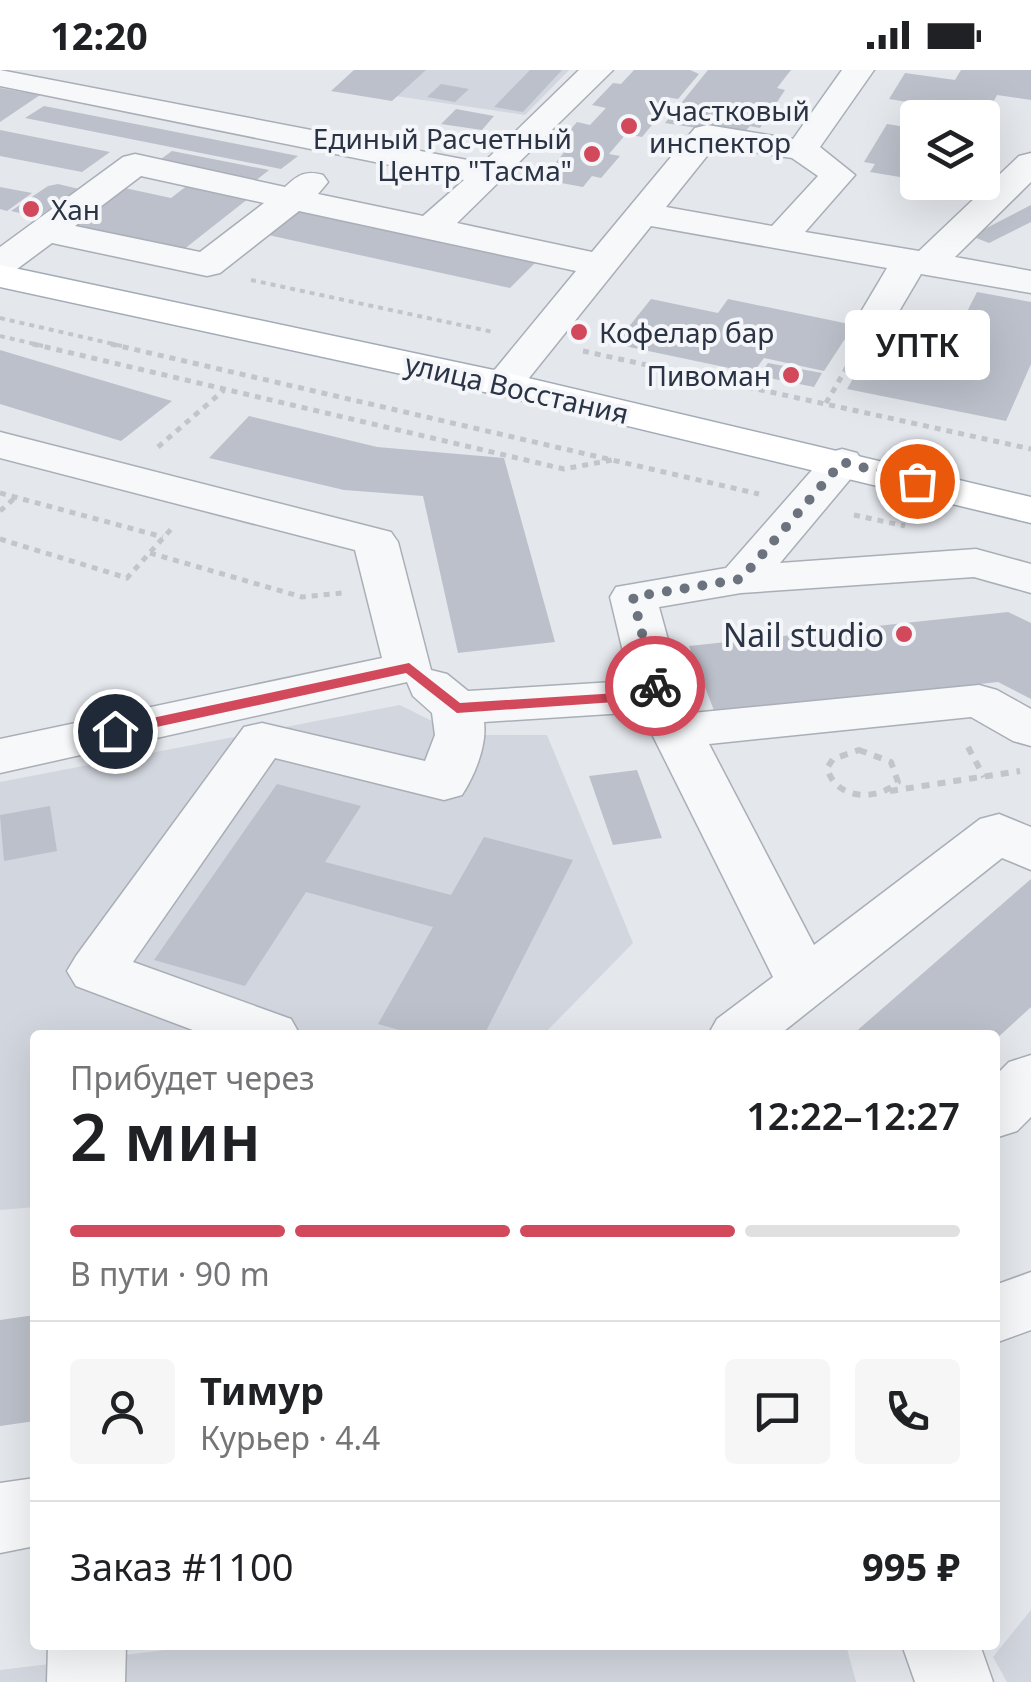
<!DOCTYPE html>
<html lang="ru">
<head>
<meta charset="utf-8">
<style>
  body { margin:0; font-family:"Noto Sans",sans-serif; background:#f6f6f6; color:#202124; height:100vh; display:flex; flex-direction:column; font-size:38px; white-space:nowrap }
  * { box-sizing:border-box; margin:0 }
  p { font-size:32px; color:#757577 }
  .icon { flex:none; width:55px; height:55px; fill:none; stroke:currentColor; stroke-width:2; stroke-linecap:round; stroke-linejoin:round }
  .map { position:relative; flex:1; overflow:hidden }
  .side { position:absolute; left:30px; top:960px; width:970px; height:620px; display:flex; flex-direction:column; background:#fff; border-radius:10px; box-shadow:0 10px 40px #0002 }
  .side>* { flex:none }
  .controls { position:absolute; left:900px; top:30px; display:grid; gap:20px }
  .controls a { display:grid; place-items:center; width:100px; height:100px; border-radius:10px; background:#fff; box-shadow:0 10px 40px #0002; font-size:50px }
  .pin { position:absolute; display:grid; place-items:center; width:85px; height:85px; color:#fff; margin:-42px; border:5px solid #fff; border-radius:50%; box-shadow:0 2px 10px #0007 }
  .courier { position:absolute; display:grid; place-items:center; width:100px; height:100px; margin:-50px; border:8px solid #d1495b; border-radius:50%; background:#fff; color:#222; box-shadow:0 2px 12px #0007 }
  .bubble { position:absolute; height:70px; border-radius:10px; background:#fff; box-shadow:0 10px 40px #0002; font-size:32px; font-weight:600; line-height:70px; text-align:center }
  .head em { font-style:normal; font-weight:600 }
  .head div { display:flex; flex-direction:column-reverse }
  .head { display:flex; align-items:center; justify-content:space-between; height:170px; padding:0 40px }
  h1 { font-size:65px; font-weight:600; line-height:75px }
  .bar { display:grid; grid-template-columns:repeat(4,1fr); gap:15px 10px; align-content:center; height:120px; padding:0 40px }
  .bar i { height:12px; border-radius:8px; background:#e0e0e0 }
  .bar .selected { background:#d1495b }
  .bar p { grid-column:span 4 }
  .line { display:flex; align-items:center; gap:25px; padding:0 40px; border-top:2px solid #e0e0e0 }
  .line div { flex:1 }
  .round { display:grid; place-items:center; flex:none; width:105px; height:105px; border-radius:10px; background:#f6f6f6 }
  .status { display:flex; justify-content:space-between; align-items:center; height:70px; padding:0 50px; background:#fff; direction:ltr }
  .status svg { height:28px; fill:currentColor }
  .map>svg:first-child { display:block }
</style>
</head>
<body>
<div class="status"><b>12:20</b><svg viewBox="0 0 49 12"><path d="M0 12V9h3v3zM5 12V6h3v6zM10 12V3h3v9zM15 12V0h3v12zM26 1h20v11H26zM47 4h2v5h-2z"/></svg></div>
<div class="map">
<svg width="1031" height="1612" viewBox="0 0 1031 1612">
  <rect width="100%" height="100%" fill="#e4e7ec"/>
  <path fill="#d2d6de" d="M398 0H569L525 45 375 23Z
    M400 635 460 665H547L633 873 543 965H35V1137L0 1140V712Z
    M1031 1540V1612H1007L993 1587Z
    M207 1575H846L856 1612H0V1600Z"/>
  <path fill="#bbc0ca" d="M354 0H426L392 31 331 21Z
    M530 0H562L523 42 494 37Z
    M634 0H690L699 4 678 29 666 27 653 42 662 43 642 67 626 64 609 84 620 86 601 108 592 106 583 117 529 107 540 95 552 97 567 79 555 77 577 52 590 55 606 38 592 35 613 13 621 14Z
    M708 0H791L777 18 785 20 760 58 750 56 742 65 665 53Z
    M961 0H1031V30L997 25 982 54V48L923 43 927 35 889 29 905 3 955 10Z
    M441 14 469 19 455 32 427 27Z
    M0 18 40 25 0 52Z
    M44 36 298 86 281 99 25 48Z
    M456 39 494 46 482 60 441 54Z
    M887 54 918 59V110L870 102 875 94 864 92Z
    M982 55 992 56 986 69 999 71 982 104Z
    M0 60 110 82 82 102 0 86Z
    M172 81 269 100 254 112 157 92Z
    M58 114 79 119 38 147 11 141 48 116Z
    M188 115 249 128 183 180 68 155 120 117 171 128Z
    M0 117 32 123 7 141 0 139Z
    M1031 135V152L989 173 971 166Z
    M301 137 539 189 510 218 268 165Z
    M977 222 1031 232V294L1006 351 847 319 880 260 951 273Z
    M651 229 718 243 728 229 854 255 824 301 764 288 753 303 615 274Z
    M0 280 47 294 172 331 121 371 0 334Z
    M768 293 822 303 814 317 759 306Z
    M249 346 377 377 504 388 555 572 458 583 423 426 344 420 209 388Z
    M1008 542 1031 553V629L998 612 715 643 689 576Z
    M637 700 662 768 613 775 589 706Z
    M277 714 361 736 325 792 451 825 484 767 573 790 484 965H417L378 954 433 857 306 822 245 916 154 890Z
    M50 736 57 781 4 791 0 745Z
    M1031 809V937L995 970V965H852Z
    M35 1245V1351L0 1356V1250Z"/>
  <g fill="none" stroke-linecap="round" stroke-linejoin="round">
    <g stroke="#a9aeb7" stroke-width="3">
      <path id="minor" d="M0 0 483 93 579 0H613L457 153 592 182 695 58 707 55 793 69 842 0H874L820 77 855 105 805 162 919 181 1019 86 1031 83V112L955 187 1031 201V223L921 204 885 265 871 269 857 265 852 257 887 198 651 156 517 323 503 326 489 323 483 314 576 201 299 141 220 203 207 206 52 173 13 202 0 205V177L123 87 135 84 285 117C298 105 305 100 323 105L328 112 318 124 423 146 464 110 0 16ZM715 76 792 88 818 106 772 156 666 137ZM141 106 264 133 200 182 75 156Z
        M0 362 391 462 398 472 431 600 447 604 468 621 630 611 610 527 616 517 726 498 827 383 842 379 857 383 863 392 857 401 780 493 976 479 1031 494V523L974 507 741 523 659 537 683 625 692 643 979 615 997 620 1031 639V676L1013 671 971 647 709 674 814 875 980 749 999 744 1031 757V800L1002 788 779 965H708L717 949 773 907 641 642 484 652C487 675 475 705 462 725L444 730 275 688 133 892 291 949 300 965H206L76 916 67 901 76 886 244 657 262 653 425 691 435 665 432 643 413 626 407 612 0 703V669L382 588 355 480 0 388Z
        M1031 985V1047L1017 1061 995 1068V1006L1009 992Z
        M1031 1202V1260L995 1273V1215Z
        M35 1408V1476L0 1483V1413Z
        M48 1575H126L125 1612H47Z
        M902 1575H980L993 1612H915Z"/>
    </g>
    <g stroke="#a3abb8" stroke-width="3">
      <path id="major" d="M0 195 503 302 1031 427V453L503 326 0 217Z"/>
    </g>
    <path stroke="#c2c5cb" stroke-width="4" stroke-dasharray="5 5" stroke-linecap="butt" d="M251 210 493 262
      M0 248 122 276
      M0 266 43 276"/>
    <path stroke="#c2c5cb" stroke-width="5" stroke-dasharray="6 6" stroke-linecap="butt" d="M33 274 564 399 612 390
      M111 274 759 424
      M583 281 1031 379
      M826 333 853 287
      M158 377 224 320
      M0 423 163 467
      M0 441 18 425
      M854 445 905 456
      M0 469 127 508 173 457
      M150 483 302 527 342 523"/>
    <path stroke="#c2c5cb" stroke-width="6" stroke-dasharray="8 8" stroke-linecap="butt" d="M968 677 984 707
      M859 680 891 692 898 712C876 732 836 730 827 698L833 689Z
      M890 721 1020 701"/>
    <use href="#minor" fill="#f7f8fa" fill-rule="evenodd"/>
    <use href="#major" fill="#fff" fill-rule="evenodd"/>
  </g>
  <path fill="#d1495b" d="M409 593 460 633 649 621 650 613H661L665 625 658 629 457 643 406 603 115 666 108 661 115 656Z"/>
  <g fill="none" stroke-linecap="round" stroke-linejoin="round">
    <path stroke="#6c737f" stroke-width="10" stroke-dasharray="0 18" d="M655 616 633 527 741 509 842 392 917 411"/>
  </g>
  <g fill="#d1495b" stroke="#f4f6f9" stroke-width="4">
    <circle cx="629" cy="56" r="10"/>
    <circle cx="592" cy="84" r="10"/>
    <circle cx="31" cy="139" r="10"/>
    <circle cx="579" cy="262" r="10"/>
    <circle cx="791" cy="305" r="10"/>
    <circle cx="904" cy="564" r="10"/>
  </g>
  <g text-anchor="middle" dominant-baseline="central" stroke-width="8" stroke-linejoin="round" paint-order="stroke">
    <g font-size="28" fill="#2b3445" stroke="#f4f6f9" text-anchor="start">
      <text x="649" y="40">Участковый<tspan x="649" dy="32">инспектор</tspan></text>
      <text x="572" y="68" text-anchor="end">Единый Расчетный<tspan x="572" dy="32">Центр "Тасма"</tspan></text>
      <text x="51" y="139">Хан</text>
      <text x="599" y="262">Кофелар бар</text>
      <text x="771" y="305" text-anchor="end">Пивоман</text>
    </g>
    <g font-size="28" fill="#2b3445" stroke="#f4f6f9">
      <text transform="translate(517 318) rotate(13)">улица Восстания</text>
    </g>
    <g font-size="32" fill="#2b3445" stroke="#f4f6f9" text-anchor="end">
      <text x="884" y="564">Nail studio</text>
    </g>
  </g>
</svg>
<div class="controls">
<a><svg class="icon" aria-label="layers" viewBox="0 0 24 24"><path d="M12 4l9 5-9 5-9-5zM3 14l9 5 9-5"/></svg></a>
</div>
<div class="pin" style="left:917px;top:411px;background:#ea580c"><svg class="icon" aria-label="bag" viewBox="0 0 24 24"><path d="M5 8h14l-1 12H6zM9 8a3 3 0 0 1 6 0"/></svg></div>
<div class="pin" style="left:115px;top:661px;background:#1f2937"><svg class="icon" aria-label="home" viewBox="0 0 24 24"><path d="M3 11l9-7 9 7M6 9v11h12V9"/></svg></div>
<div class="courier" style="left:655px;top:616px"><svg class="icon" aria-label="bike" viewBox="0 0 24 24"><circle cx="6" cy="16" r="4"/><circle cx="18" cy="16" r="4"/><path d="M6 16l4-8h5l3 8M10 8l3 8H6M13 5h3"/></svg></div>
<div class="bubble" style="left:845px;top:240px;width:145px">УПТК</div>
<section class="side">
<div class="head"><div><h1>2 мин</h1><p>Прибудет через</p></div><em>12:22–12:27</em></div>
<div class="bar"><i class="selected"></i><i class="selected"></i><i class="selected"></i><i></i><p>В пути · 90 m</p></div>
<div class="line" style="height:180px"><a class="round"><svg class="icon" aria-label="person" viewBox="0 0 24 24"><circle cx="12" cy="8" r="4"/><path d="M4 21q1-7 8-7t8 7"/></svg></a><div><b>Тимур</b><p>Курьер · 4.4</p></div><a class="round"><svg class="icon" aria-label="chat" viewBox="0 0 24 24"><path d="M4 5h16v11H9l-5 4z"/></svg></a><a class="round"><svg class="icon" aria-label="phone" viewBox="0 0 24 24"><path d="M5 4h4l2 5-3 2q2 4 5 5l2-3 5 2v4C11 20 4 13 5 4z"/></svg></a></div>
<div class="line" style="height:130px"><div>Заказ #1100</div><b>995 ₽</b></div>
</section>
</div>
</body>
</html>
